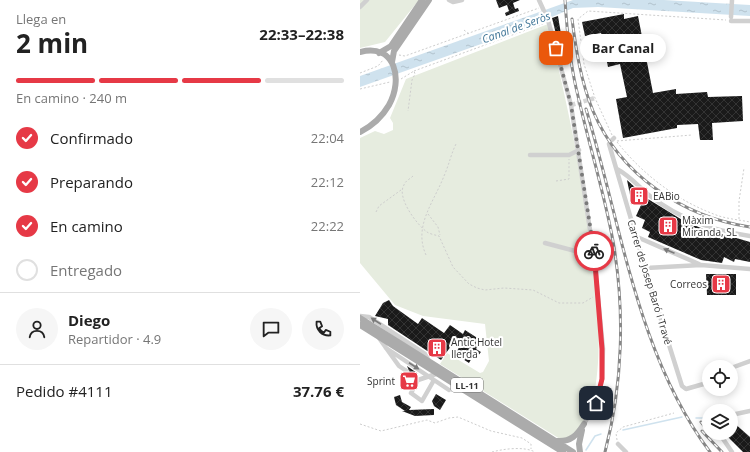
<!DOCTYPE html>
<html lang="es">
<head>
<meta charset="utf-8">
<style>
  body { margin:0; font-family:"Open Sans",sans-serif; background:#f6f6f6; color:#222; height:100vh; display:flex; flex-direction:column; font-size:15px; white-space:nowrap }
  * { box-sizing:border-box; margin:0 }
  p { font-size:13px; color:#767676 }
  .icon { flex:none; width:22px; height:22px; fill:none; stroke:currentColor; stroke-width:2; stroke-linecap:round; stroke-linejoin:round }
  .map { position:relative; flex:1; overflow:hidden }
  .side { display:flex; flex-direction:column; background:#fff; width:360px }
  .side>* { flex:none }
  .tools { position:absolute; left:342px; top:360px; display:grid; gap:8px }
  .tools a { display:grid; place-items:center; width:36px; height:36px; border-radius:50%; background:#fff; box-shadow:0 2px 10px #0003; font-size:20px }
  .pin { position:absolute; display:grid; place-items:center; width:34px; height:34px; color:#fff; margin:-17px; border-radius:8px; box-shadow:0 2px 6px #0006 }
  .courier { position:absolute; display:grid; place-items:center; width:40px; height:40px; margin:-20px; border:3px solid #e63946; border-radius:50%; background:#fff; color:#222; box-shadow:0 1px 5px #0007 }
  .bubble { position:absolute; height:28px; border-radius:14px; background:#fff; box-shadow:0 2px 10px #0003; font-size:13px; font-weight:700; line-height:28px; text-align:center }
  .summary em { font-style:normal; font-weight:700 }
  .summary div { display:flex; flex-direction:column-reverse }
  .summary { display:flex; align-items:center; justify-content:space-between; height:68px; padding:0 16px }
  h1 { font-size:26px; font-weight:700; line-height:30px }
  .bar { display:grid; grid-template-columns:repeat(4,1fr); gap:6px 4px; align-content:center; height:48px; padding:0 16px }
  .bar i { height:5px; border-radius:3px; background:#e0e0e0 }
  .bar .current { background:#e63946 }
  .bar p { grid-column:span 4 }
  .line { display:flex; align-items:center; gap:10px; padding:0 16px; border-top:1px solid #e0e0e0 }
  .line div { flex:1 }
  .round { display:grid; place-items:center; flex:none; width:42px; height:42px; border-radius:21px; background:#f6f6f6 }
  ol { padding:0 16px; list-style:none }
  li { display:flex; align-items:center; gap:12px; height:44px }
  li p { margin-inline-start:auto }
  li .icon { padding:4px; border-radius:50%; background:#e63946; color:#fff; stroke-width:4 }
  li:last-child { color:#767676 }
  li i { width:22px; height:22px; border:2px solid #e0e0e0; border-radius:50% }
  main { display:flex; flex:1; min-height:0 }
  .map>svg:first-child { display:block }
</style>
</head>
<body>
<main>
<section class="side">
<div class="summary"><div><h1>2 min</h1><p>Llega en</p></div><em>22:33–22:38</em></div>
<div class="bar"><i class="current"></i><i class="current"></i><i class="current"></i><i></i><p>En camino · 240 m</p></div>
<ol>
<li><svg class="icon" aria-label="check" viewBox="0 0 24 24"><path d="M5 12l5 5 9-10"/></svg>Confirmado<p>22:04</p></li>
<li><svg class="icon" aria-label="check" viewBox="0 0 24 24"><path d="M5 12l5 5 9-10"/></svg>Preparando<p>22:12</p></li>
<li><svg class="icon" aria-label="check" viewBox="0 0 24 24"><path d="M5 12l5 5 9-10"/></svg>En camino<p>22:22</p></li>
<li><i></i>Entregado</li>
</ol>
<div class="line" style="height:72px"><a class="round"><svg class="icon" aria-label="person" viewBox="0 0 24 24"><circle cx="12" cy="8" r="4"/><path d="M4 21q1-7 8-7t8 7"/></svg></a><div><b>Diego</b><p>Repartidor · 4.9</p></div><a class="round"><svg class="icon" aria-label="chat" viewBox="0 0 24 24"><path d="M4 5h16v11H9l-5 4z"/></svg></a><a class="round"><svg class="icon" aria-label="phone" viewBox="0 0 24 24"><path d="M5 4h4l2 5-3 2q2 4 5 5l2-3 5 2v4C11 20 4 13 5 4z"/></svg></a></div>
<div class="line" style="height:52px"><div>Pedido #4111</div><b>37.76 €</b></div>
</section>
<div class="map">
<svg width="390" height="452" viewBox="0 0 390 452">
  <defs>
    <pattern id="water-ripples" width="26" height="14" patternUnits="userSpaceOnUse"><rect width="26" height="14" fill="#cfe2ee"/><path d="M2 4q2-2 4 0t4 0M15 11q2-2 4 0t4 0" fill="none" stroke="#b2c2cd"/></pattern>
    <pattern id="building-cross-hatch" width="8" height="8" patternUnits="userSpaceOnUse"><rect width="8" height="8" fill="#1a1a1a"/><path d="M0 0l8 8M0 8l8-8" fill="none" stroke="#333"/></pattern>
  </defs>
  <rect width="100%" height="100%" fill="#fff"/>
  <path fill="#e6ecdf" d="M0 0H59L25 42 0 48Z
    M188 24C206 98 275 383 214 435 211 438 204 438 200 439L80 364 87 353 120 373 123 372 129 361 125 324 63 316 35 305 0 263V138L15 131 24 134 33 130V123L30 118 46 79Z"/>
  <path fill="url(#water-ripples)" d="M213 0H304L390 5V16L238 7 213 8 166 28 0 87V76Z"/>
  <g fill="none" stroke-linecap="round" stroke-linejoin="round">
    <path stroke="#cfe2ee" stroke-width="1.5" d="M336 418H346
      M263 430 322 417
      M226 450 235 436 241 434"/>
  </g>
  <path fill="url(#building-cross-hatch)" d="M136 0H160L153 3 155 9 158 8 159 11 146 16 145 13 149 11 147 5 139 8Z
    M264 14V19L278 16 293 93 316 89V94L347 92 348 97 382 96 383 121 352 123 353 140H340L338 124 317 125V128L263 138 256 99 267 97 260 64 248 67 241 33 225 36 222 22Z
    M198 16 203 46H199L192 18Z
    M267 180 288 199 324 221 363 237 364 235 372 239 373 237 390 242V262L375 259 374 262 364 257 362 263 341 260 288 237 290 232 282 228 285 220 276 216 281 205 272 201 273 198 270 195Z
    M346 274H376V295H347Z
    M29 300 33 306 58 324 62 318 84 333 90 325 103 334 105 330 122 341 116 349 121 352 117 357 114 354 109 363 95 354 100 346 94 342 81 360 28 325V319L15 316 23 303Z
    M47 366 57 373 52 376 51 384 44 379 45 376 43 373H46L49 371Z
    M76 394 86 400 80 410 74 406 72 401Z
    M40 395 42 402 51 407 49 410 74 409V415L55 416 42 411H45L36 405 34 397Z
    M373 422 390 437V452H383L364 433H371V425Z"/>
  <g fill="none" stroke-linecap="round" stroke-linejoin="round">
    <path stroke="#d6d6d6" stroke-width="4.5" stroke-dasharray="4.5 2" stroke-linecap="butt" d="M211 105 235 98
      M45 370 55 378"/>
    <path stroke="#cdcdcd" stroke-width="1" stroke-dasharray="2 2" stroke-linecap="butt" d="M104 30 109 34
      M39 55 45 56 179 8
      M54 71 185 23
      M0 73 18 66 23 60
      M41 79 54 71 55 74 52 80 48 111
      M0 89 30 82
      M252 135 235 98 224 64 218 19 228 11 366 20
      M257 141 332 135
      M257 142C284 176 319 202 359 216 369 219 380 220 390 222
      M53 176C50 179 45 181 44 185 36 197 57 225 67 232 70 234 75 235 79 236L93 267 109 284 117 288 125 290 144 288 173 290 199 303H223L233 297
      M196 181 209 179V159
      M16 212 19 206 41 190
      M68 214 78 227 80 235
      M379 219V201L384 168
      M66 255C53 226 74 202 84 176 89 165 91 154 96 144
      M0 424 21 431 67 420 75 423 89 418 98 417 131 431 162 438 171 444V449
      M257 440 256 433 263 427 314 413
      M132 452C143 449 164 446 175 452"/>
    <path stroke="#d0d0d0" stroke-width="4.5" d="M89 0 93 2 102 0
      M179 0 188 20 211 105 234 256 243 349 242 379 236 403 224 424
      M0 7 7 0
      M371 17 372 0
      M371 21H390
      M252 140 254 138
      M249 144 293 294 322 386 326 389 347 383V376H349
      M170 155H209L219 150
      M257 169C270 176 279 187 290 196 322 220 351 230 390 236
      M277 237 339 264
      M185 243 234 256
      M286 268 341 265 390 269
      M0 316 9 317 65 354 69 361
      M19 338 39 366 45 370
      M26 348 74 380 62 401 51 393 58 380
      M371 368 390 361
      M55 378 58 380 79 373
      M74 380 89 390
      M371 415 390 411
      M359 433 372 452
      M258 444 266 452"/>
    <path stroke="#ababab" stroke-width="6" d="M0 52C36 43 43 80 29 105 22 117 12 126 0 132
      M19 53 31 46 62 0
      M32 62 34 51 69 0
      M0 318 213 452
      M0 325 203 452
      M197 441C211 442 217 435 224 424
      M220 452 219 444 222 430"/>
    <g stroke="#888" stroke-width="3">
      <path id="rail" d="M205 0C207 32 210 65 218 96 229 145 244 192 253 241 265 310 263 384 245 452
        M212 19C216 50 221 82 233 111 260 175 323 217 390 227
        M226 109C261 223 277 355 350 452
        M341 422 349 432
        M342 431 362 452"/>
    </g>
    <use href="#rail" stroke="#fff" stroke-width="1.5" stroke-dasharray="4.5" stroke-linecap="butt"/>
  </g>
  <defs><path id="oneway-solid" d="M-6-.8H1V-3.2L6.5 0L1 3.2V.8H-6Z"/></defs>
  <g fill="#7a7a7a">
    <use href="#oneway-solid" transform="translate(309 251) rotate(-157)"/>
    <use href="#oneway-solid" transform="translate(16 321) rotate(-147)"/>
    <use href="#oneway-solid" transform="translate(54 366) rotate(33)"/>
  </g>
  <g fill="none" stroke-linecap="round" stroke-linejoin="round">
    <path stroke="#7a7a7a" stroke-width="4" stroke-dasharray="0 7.2" d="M196 48 211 105 234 251"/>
    <path stroke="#e63946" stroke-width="5" d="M234 251 242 349V379L236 403"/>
  </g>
  <defs>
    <g id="building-square" transform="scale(1)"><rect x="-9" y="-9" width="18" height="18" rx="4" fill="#e63946" stroke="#fff"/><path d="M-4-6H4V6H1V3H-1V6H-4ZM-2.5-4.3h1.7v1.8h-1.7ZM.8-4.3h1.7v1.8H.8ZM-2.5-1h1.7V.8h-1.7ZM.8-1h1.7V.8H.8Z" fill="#fff"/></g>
    <g id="supermarket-square" transform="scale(1)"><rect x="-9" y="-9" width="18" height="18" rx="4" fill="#e63946" stroke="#fff"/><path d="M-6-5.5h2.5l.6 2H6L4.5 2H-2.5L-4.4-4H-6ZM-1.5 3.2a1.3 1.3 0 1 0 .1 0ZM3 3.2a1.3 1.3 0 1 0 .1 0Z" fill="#fff"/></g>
  </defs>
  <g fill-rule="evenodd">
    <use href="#building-square" x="279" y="196"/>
    <use href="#building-square" x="308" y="226"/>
    <use href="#building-square" x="361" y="284"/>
    <use href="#building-square" x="77" y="348"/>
    <use href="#supermarket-square" x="49" y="381"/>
  </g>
  <g text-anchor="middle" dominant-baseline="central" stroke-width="4" stroke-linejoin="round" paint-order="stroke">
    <rect fill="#fff" stroke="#707070" stroke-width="1" x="91" y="378" width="32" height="14" rx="3"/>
    <g font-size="9" font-weight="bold" fill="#333">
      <text x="107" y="385">LL-11</text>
    </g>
    <g font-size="10" fill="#333" stroke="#fff" text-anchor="start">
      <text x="293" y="196">EABio</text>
      <text x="322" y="220">Màxim<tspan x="322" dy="12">Miranda, SL</tspan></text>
      <text x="347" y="284" text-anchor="end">Correos</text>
      <text x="91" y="342">Antic Hotel<tspan x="91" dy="12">Ilerda</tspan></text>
      <text x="35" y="381" text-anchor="end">Sprint</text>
    </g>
    <g font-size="10" fill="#333" stroke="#fff">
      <text transform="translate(290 282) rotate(73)">Carrer de Josep Baró i Travé</text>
    </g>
    <g font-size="11" font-style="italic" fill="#3f7597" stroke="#fff">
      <text transform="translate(156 27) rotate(-20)">Canal de Seròs</text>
    </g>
  </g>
</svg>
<div class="tools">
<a><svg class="icon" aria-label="locate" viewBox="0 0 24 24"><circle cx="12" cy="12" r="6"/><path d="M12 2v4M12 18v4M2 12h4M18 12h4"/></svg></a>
<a><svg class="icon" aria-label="layers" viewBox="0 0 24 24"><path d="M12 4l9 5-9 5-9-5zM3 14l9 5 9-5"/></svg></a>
</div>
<div class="pin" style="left:196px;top:48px;background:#ea580c"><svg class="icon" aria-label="bag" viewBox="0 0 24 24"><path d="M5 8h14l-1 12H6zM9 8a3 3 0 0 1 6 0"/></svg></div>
<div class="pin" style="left:236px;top:403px;background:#1f2937"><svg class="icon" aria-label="home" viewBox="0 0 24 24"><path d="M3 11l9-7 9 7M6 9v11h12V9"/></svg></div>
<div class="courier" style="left:234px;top:251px"><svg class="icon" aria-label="bike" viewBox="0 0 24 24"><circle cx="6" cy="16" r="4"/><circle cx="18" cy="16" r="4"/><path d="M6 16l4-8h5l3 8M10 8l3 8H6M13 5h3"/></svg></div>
<div class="bubble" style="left:220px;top:34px;width:86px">Bar Canal</div>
</div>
</main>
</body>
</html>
